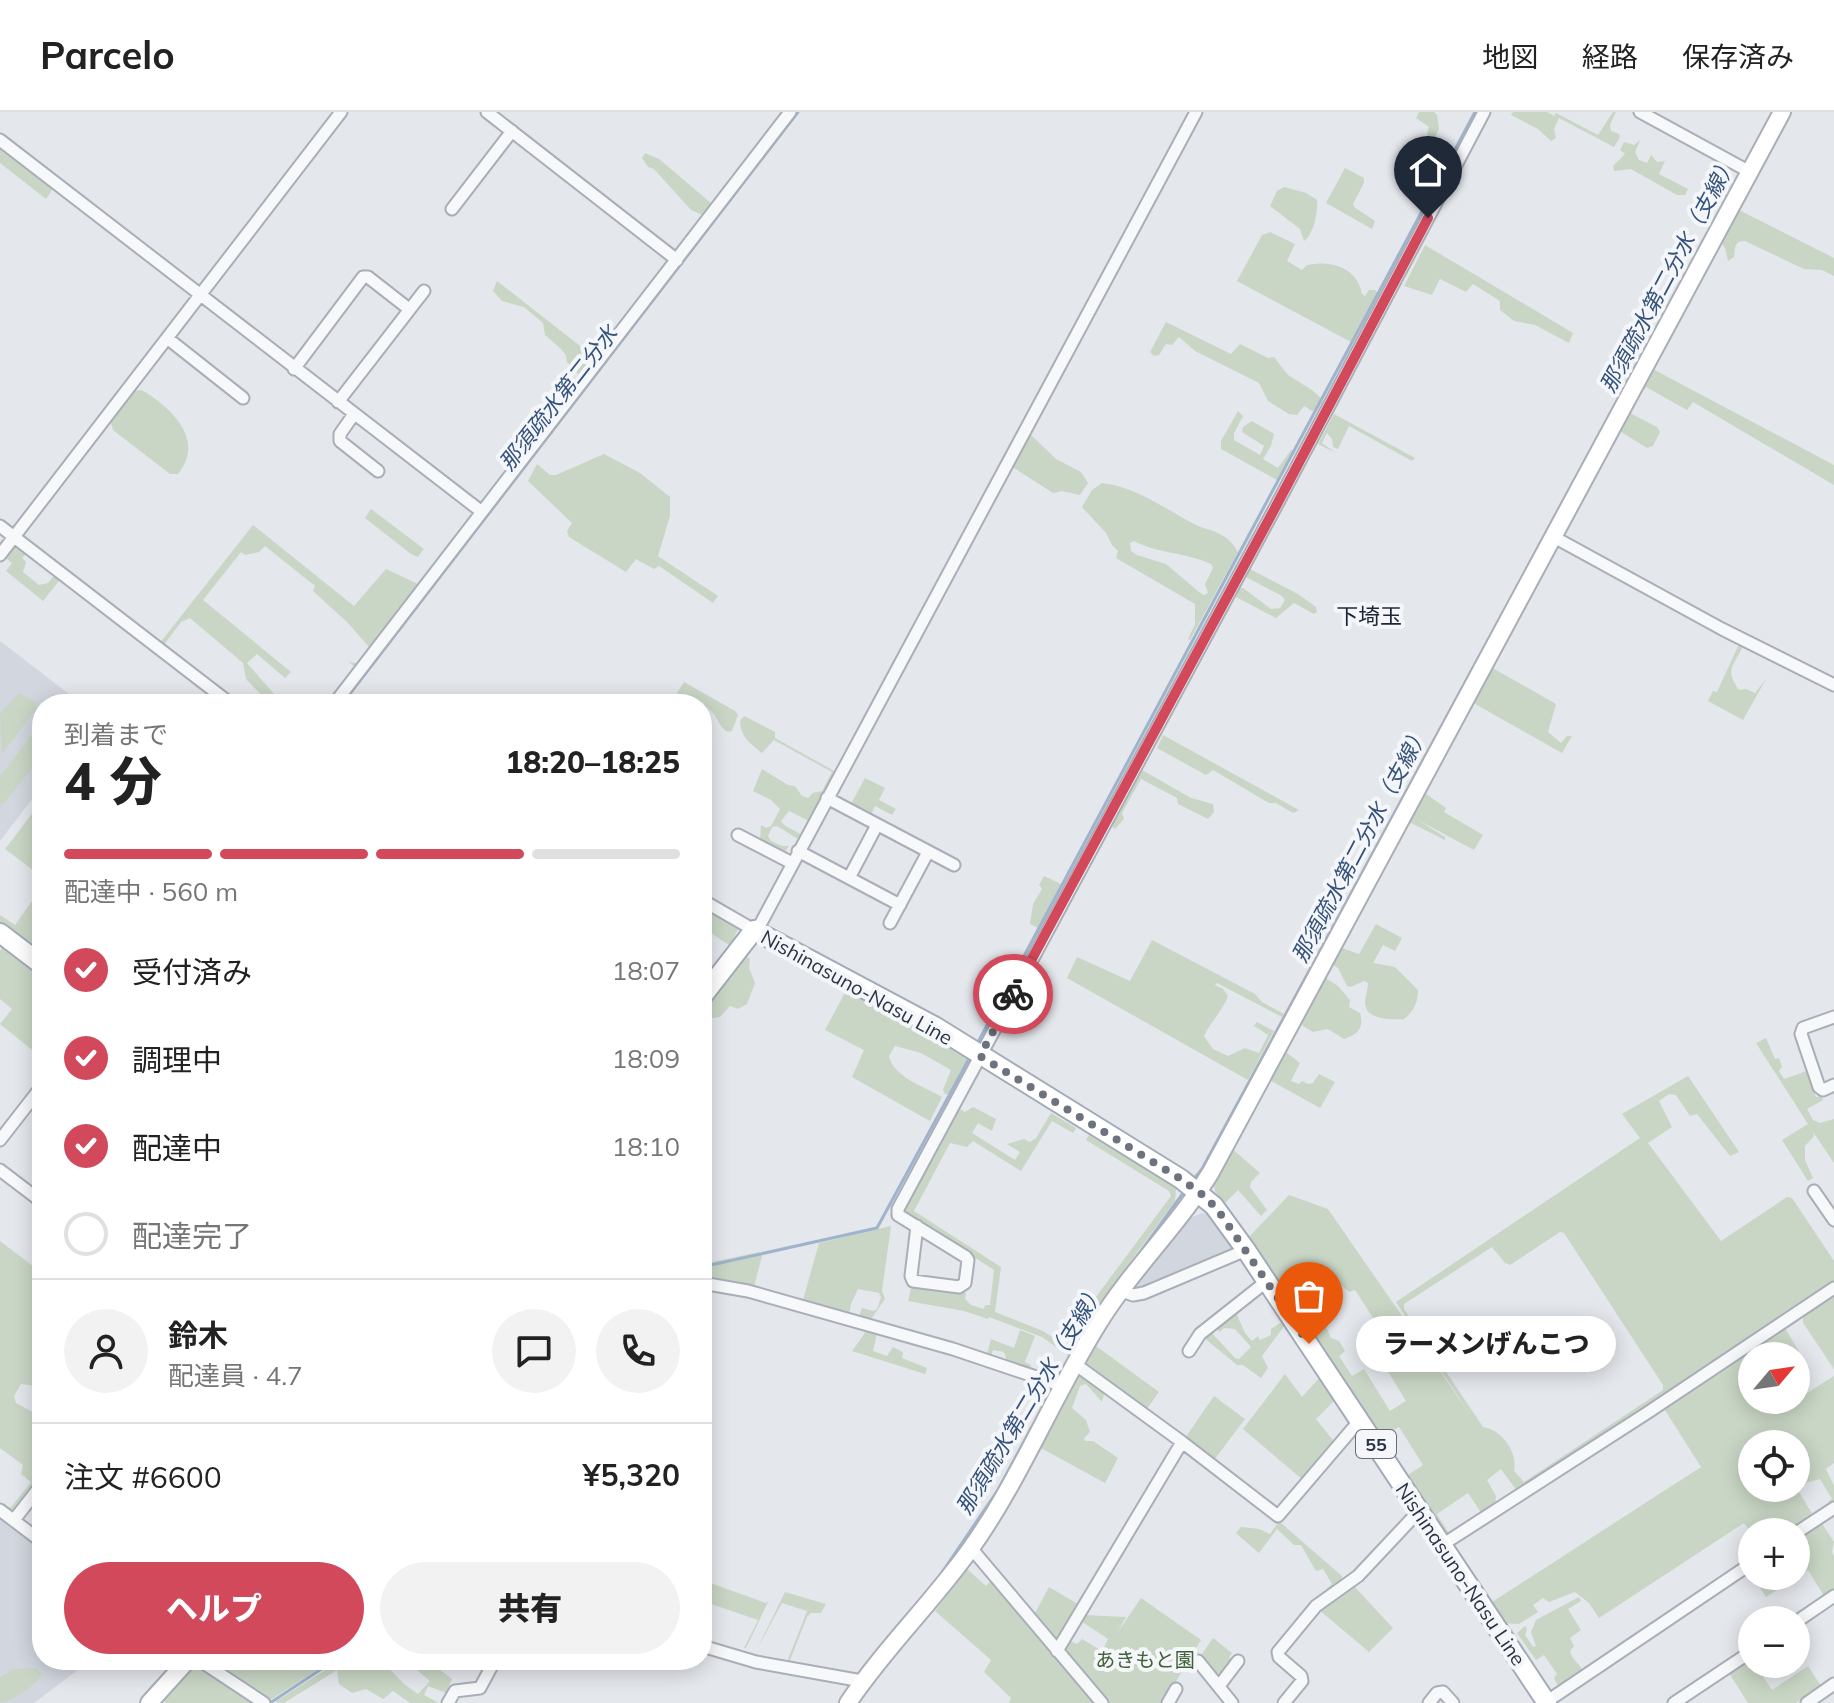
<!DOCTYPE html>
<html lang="ja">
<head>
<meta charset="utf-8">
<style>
  body { margin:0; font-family:Mulish,"Noto Sans JP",sans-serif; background:#f2f2f2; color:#222; height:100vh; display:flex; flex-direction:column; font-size:30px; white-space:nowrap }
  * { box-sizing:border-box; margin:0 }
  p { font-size:26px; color:#767676 }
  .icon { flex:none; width:44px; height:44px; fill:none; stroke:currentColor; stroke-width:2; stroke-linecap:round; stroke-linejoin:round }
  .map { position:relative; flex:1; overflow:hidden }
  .panel { position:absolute; left:32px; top:582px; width:680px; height:976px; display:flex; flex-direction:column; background:#fff; border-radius:32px; box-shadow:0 4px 20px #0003 }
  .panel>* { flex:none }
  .needle { width:52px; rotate:61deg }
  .controls { position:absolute; left:1738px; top:1230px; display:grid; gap:16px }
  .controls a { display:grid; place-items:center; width:72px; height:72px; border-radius:50%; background:#fff; box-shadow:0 4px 20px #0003; font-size:40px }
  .pin { position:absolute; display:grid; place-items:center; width:68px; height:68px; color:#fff; margin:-82px -34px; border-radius:50% 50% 50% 0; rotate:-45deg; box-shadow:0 0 8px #0007 }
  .pin .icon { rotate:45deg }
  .courier { position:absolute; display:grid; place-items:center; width:80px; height:80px; margin:-40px; border:6px solid #d1495b; border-radius:50%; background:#fff; color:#222; box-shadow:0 2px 10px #0007 }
  .bubble { position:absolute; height:56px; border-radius:28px; background:#fff; box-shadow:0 4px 20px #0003; font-size:26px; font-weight:800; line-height:56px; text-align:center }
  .head em { font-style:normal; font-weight:800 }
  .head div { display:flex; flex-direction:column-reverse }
  .head { display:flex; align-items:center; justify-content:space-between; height:136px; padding:0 32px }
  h1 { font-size:52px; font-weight:800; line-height:60px }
  .bar { display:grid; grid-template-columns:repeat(4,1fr); gap:12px 8px; align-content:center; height:96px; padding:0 32px }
  .bar i { height:10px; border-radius:6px; background:#e0e0e0 }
  .bar .on { background:#d1495b }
  .bar p { grid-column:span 4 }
  .line { display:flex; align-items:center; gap:20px; padding:0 32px; border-top:2px solid #e0e0e0 }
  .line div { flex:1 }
  .round { display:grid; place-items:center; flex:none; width:84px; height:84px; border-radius:42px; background:#f2f2f2 }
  ol { padding:0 32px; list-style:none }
  li { display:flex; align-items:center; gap:24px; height:88px }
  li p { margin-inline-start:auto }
  li .icon { padding:8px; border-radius:50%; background:#d1495b; color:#fff; stroke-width:4 }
  li:last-child { color:#767676 }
  li i { width:44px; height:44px; border:4px solid #e0e0e0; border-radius:50% }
  .primary-button { display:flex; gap:16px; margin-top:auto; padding:16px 32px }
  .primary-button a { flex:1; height:92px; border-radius:48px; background:#d1495b; color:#fff; font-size:32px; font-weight:800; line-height:92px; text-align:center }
  .primary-button a+a { background:#f2f2f2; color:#222 }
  header { display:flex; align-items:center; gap:48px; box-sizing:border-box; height:112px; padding:0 40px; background:#fff; border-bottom:2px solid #e0e0e0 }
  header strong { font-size:38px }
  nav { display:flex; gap:44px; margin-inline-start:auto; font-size:28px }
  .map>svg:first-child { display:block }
</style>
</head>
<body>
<header>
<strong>Parcelo</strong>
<nav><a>地図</a><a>経路</a><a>保存済み</a></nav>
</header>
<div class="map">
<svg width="1834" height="1591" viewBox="0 0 1834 1591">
  <rect width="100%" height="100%" fill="#e4e7ec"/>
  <path fill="#d2d6de" d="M0 529 82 592H42V674L0 729Z
    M1202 1101 1209 1103 1216 1109 1236 1137 1133 1178 1132 1175 1188 1107Z
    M0 1400 42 1432V1548H91L34 1591H0Z"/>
  <path fill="#c9d6c5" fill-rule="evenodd" d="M1419 0H1434L1437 3 1439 17 1435 25 1453 37 1444 53 1427 43 1432 32 1427 22 1429 15 1416 6Z
    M1513 0H1547L1554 4 1556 1 1598 23 1613 0H1616L1610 13 1611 19 1619 22 1620 25 1614 35 1559 6 1554 17 1556 26 1551 29 1538 17 1511 3Z
    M1640 28 1635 40 1639 48 1647 51 1651 43 1657 50 1665 49 1659 62 1688 77 1685 83H1677L1631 57 1614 59 1613 54 1625 42 1620 38 1624 30 1634 33Z
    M0 34 54 75 46 87 0 51Z
    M645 41 659 47 711 91 705 104 691 98 654 57 648 55 642 46Z
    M1345 56 1364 66V71L1353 92 1354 95 1375 109 1372 117 1326 91Z
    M1284 75 1306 81 1317 88C1318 99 1314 123 1304 129L1300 117 1270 94 1277 79Z
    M1737 97 1834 146V164L1822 158 1804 157 1745 129 1738 130 1735 135 1734 145 1728 149 1725 136 1720 129Z
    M1270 120 1295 132 1287 149 1302 158 1307 153C1331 148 1357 155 1362 182L1365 184 1369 178H1375L1379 183 1364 213 1359 216 1351 230 1237 169 1262 123Z
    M1425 133 1573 221 1569 231 1535 213 1514 209 1500 198V189L1473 172 1466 180 1440 167 1432 183 1404 174Z
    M497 169 584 237 592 232 603 234 581 265 567 250 566 243 560 236 545 223 543 211 524 195 502 189 493 179Z
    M1166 210 1231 242 1240 232 1268 246 1274 245 1288 263 1312 278 1323 288 1318 297 1312 299 1304 294 1297 303 1289 302 1268 289 1259 271 1195 239 1179 225 1172 233 1166 232 1159 243 1154 244 1150 240Z
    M1649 255 1834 353V373L1693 290 1687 298 1646 275 1635 289Z
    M142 278C171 296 206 327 178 362H170L113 318 110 307 133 279Z
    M1238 299 1243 304 1234 321V328L1260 343 1264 334 1242 320 1243 315 1252 309 1274 322 1271 334 1263 347 1278 356 1291 338H1293L1277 368 1221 337V329Z
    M1628 300 1657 315 1660 320 1653 334 1647 336 1618 318Z
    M1334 302 1415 346 1412 349 1349 314 1338 337 1333 335 1332 327 1327 321 1322 331 1336 341 1318 332Z
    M1026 323H1031L1056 347 1081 360 1088 371 1080 383 1062 379 1053 381 1014 356 1011 352Z
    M604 342 640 361 670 385V404L658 444 718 484 713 491 659 454 654 457 636 447 626 460 569 425 567 419 572 411 528 369 537 352 550 363H556Z
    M1102 371C1137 375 1165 397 1196 413 1204 417 1213 418 1220 422 1228 426 1234 433 1238 440L1190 528 1188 527 1195 512V492L1116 446 1118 439 1112 433 1106 421 1082 395 1092 378ZM1134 429C1159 442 1185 440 1211 452L1213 456 1205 472 1208 481 1204 483 1199 480 1166 452 1137 443 1131 439 1130 431Z
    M371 397 424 437 418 445 411 442 365 406Z
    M253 413 354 494 386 457 420 473 355 555 349 550 356 551 369 535 348 511 313 479 315 474 265 434 259 440 245 443 241 440 203 488 291 560 285 566 257 542 247 551 283 592H270L246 567 243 551 190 506 181 510 163 534 159 532Z
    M15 429 28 440 22 446 26 450 23 460 39 473 48 471 56 461 62 465 43 489 6 459 12 451 3 444Z
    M1250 457 1298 482 1316 495 1317 500 1314 502 1294 491 1276 506 1236 485 1240 476H1243L1271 497 1280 496 1285 488 1282 484 1246 465Z
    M1739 532 1743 534C1734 554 1724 557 1739 578L1746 577 1755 581 1766 567 1743 608 1708 589 1713 579 1717 580Z
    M1489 554 1556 592 1548 620 1561 631 1567 624H1572L1562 641 1470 589Z
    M684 570 735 599 738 603 732 619 728 620C718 615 719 606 711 599 703 591 689 587 677 581Z
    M19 581 35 590 37 596 2 642 0 601Z
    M744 604 775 620V626L836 660 811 710 789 699 781 709 784 713 802 723 793 741 792 740 798 727 777 714 772 715 768 724 771 729 782 734H789L784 741 760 728 761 713 766 716 771 714 780 697 771 688 753 679 762 657 788 673 795 674 802 684 808 686 813 681 822 679 832 660 774 628 762 641C750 631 741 626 740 609Z
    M42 610V644L4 691 0 692V664Z
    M1163 623 1299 698 1293 701 1276 691H1269L1213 658 1206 663 1157 636Z
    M1142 658 1191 686 1213 692 1214 700 1208 707 1178 692 1177 686 1141 667 1122 701 1124 707 1115 717 1112 715 1115 708Z
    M865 666 885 676 879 688 896 697 892 703 875 694 871 703 851 692Z
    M1422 679 1446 696 1444 700 1483 723 1474 738 1418 708 1445 725V728L1409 710 1413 705 1409 703Z
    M41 690H42V765L5 737Z
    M1044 764 1061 772 1038 816 1030 812 1033 792 1042 777 1039 773Z
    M42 775V842L0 810V803L15 813Z
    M702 792 735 811 738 817 731 832 729 833C708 819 702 818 702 792Z
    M1376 812 1402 826 1395 839 1383 833 1373 851 1395 855 1418 878C1418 890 1414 899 1404 907 1392 908 1365 908 1365 891 1365 884 1368 878 1368 871L1364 869 1351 875 1347 874 1338 856 1327 849 1337 834 1359 842Z
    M1152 828 1255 882 1262 890 1284 902 1282 905 1217 871 1215 873 1223 877 1228 884C1222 900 1211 909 1204 924L1213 937 1228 944 1245 936 1259 941 1268 923 1254 914 1257 910 1274 919 1248 968 1067 866 1077 845 1130 869Z
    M5 833 42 861V946L0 912 12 897 0 887V839Z
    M742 841 750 847 749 856 755 871 747 892 738 897 730 894 720 905 712 906 702 925V894Z
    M1324 865 1338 874 1350 888 1349 895 1360 901C1364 916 1358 922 1344 927L1328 917 1313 920 1303 914 1299 905Z
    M848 875 938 925 969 948 951 983 945 982 943 978 951 958 921 941 895 934 889 944C893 965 925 975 942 985L930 1009 852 965 864 938 825 918Z
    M1766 926 1775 947 1779 946 1782 955 1779 959 1784 967 1807 959 1816 985 1822 984 1823 988 1807 997 1813 1008 1820 1011 1834 1007V1051L1813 1020 1814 1024 1805 1034V1048L1813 1066 1808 1069 1782 1028 1808 1012 1756 931Z
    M1282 937 1300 951 1291 969 1299 972 1302 969 1308 972 1313 971 1319 962 1335 970 1320 996 1266 966Z
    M1688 964 1739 1040 1730 1044 1697 1002 1690 1004 1676 983 1669 982 1659 989 1672 1015 1648 1031 1721 1129 1787 1085 1792 1086 1834 1149V1257L1803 1211V1204L1813 1195 1754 1236 1785 1216 1805 1250 1803 1258 1796 1262V1244H1752V1288H1785L1788 1293 1834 1264V1351L1826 1357 1834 1374V1390H1828L1832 1387 1820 1367 1805 1371 1797 1377 1813 1403 1785 1420H1752V1422L1744 1411 1599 1506 1589 1491 1575 1480 1549 1490 1543 1486 1533 1493 1538 1500 1519 1512 1501 1511 1489 1492 1701 1355 1663 1295 1694 1263 1517 1379 1501 1357 1487 1368 1496 1384 1495 1395 1482 1402 1468 1381 1437 1402 1450 1423 1441 1420 1405 1365 1423 1353 1399 1315 1379 1327 1247 1127 1289 1083 1328 1097 1469 1301 1396 1190 1640 1026 1622 1002ZM1560 1120 1564 1121 1663 1273V1278L1524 1370 1514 1359C1518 1340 1502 1318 1483 1315L1404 1197V1192L1492 1135 1505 1151 1510 1153ZM1337 1169 1349 1180 1355 1178 1401 1249 1387 1258 1406 1289 1390 1299 1364 1257 1352 1264 1339 1244 1345 1239 1339 1229 1331 1226 1327 1217 1330 1202 1318 1180ZM1752 1332H1796V1376H1752Z
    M973 995 996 1007 992 1019 978 1011 972 1021 1015 1048 1020 1040 1007 1032 1024 1027 1030 1030 1036 1026 1051 1001 1076 1016 1073 1021 1052 1009 1021 1059 973 1029 967 1035 950 1031 914 1099 1001 1155 995 1200 1043 1219 1066 1234 1087 1200 1092 1203 1069 1244 1042 1225 989 1205 988 1207 964 1199 908 1189 912 1172 966 1181 965 1187 971 1193 984 1197 985 1193H990L994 1158 904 1100 958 996 965 1000Z
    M1089 1023 1172 1073 1176 1077 1175 1089 1099 1192 1093 1189 1171 1084 1169 1079 1086 1028Z
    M1230 1035 1260 1061 1251 1070 1250 1075 1267 1098 1261 1104 1238 1078 1223 1093C1205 1072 1219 1056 1230 1035Z
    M891 1114 882 1179 885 1187 869 1210 858 1207 862 1196 873 1199 877 1197 881 1185 879 1181 858 1177 851 1192 849 1204 803 1188 819 1131Z
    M0 1129 42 1161V1279L30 1273 21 1272 14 1284 16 1291 42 1305V1363L14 1399 9 1400 0 1391 7 1396 11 1395 31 1370 21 1362 23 1353 0 1336Z
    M760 1140 762 1144 753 1179 702 1172V1152Z
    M1242 1195 1237 1203 1245 1221 1252 1229 1258 1224 1260 1228 1271 1223V1217L1283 1209 1285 1213 1262 1244 1268 1256 1261 1266 1243 1253H1237L1203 1225 1210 1219 1235 1246 1239 1247 1251 1235 1235 1217 1224 1216 1220 1220 1215 1215Z
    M867 1218 877 1221 873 1239 887 1244 893 1235 903 1240 902 1246 927 1256 925 1262 852 1239Z
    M1020 1218 1035 1224 1025 1250 1031 1253 1030 1257 1007 1249 1004 1240 993 1238 991 1244 987 1242 991 1227 1014 1236Z
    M1096 1234 1159 1280 1146 1298 1085 1254Z
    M1084 1262 1105 1278 1102 1290 1086 1272 1080 1274 1072 1296 1086 1308 1090 1320 1084 1326 1085 1329H1093L1118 1346 1105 1371 1041 1336 1080 1263Z
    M1285 1262 1302 1285 1320 1265 1335 1288 1316 1307 1336 1332 1304 1369 1243 1317Z
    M1214 1284 1245 1307 1214 1348 1185 1326Z
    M1266 1398 1342 1464V1469L1323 1483 1322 1481 1332 1472 1323 1457 1316 1459 1301 1433H1294L1277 1417 1259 1441 1238 1423 1236 1421 1241 1415 1259 1417 1270 1422 1277 1412 1264 1402Z
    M1821 1410 1834 1430 1832 1440 1834 1444V1477L1824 1484 1808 1458 1766 1485 1752 1464H1796V1427Z
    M967 1457 986 1474 993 1467 1099 1591H1009L1011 1586 984 1560 991 1548 935 1499Z
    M702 1468 766 1491 769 1488 746 1536H744L758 1508 702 1489Z
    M1351 1471 1393 1516 1369 1540 1318 1497Z
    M1049 1475 1078 1492 1057 1529 1034 1503Z
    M785 1480 826 1492 821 1501H811L807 1505 789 1551 787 1550 807 1499 782 1491 757 1537Z
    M1579 1485 1581 1489 1568 1497 1581 1518 1570 1526 1574 1534 1570 1539C1571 1547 1580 1551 1583 1560L1559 1576 1554 1566 1557 1562 1544 1543 1536 1548 1517 1521 1525 1514 1527 1517 1525 1523 1533 1535 1536 1534 1531 1520 1536 1508Z
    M1141 1486 1201 1528 1163 1591H1106L1063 1539 1070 1529 1077 1532 1082 1527 1102 1539 1108 1527 1081 1509 1084 1503 1126 1505 1118 1520Z
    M1213 1526 1232 1541 1229 1545 1232 1549 1222 1561H1215L1200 1545Z
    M1751 1547 1772 1578 1808 1554 1821 1574 1796 1591H1748L1729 1561Z
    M209 1548H332L270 1588Z
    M341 1548H381L404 1572 418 1582 430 1569 405 1548H427L452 1567 446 1581 428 1574 424 1583 439 1591H410L393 1579 383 1587 366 1577 352 1581 339 1572 337 1558 284 1591 275 1590Z
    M197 1552 260 1591H166L164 1589 192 1555Z
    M36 1556 42 1563C33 1575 15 1588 0 1591V1565L13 1557Z"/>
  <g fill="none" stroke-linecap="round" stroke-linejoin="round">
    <path stroke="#9fb4cc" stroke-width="3" d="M342 592 798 0
      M977 932 1475 0
      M1193 1068 1202 1057 1639 249
      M702 1155 877 1116 970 945
      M1094 1204 1186 1077
      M943 1459 998 1378 1032 1315
      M270 1591 335 1548"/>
    <g stroke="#a9aeb7" stroke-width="15">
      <path id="street" d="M487 0 677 148
        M1640 0 1750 60
        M0 28 482 400
        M452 97 512 19
        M167 226 243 286
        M294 257 363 165H368L409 197
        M338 290 424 179
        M354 302 340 322V329L378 359
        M0 414 231 592
        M1552 424 1722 517 1834 573
        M0 443 341 0
        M334 592 790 0
        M827 686 954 753
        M738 723 792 751
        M798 739 900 793
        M849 766 877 713
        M702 788 754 818 761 811 1196 0
        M890 811 928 740
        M1834 905 1803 916 1801 922 1819 975 1823 978 1834 973
        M0 1028 42 974
        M0 1058 42 1090
        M1814 1079 1834 1108
        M917 1114 911 1164 913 1169 959 1175 965 1171 968 1148 966 1145 898 1103V1097L1274 398 1484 0
        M702 1171 748 1179 953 1237 1063 1274
        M1121 1179 1133 1183 1144 1181 1246 1138
        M1189 1239 1200 1222 1267 1169
        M1075 1252 1182 1330 1278 1404 1360 1308
        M0 1398 42 1430
        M14 1408 42 1372
        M1796 1421 1834 1396
        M1442 1433 1647 1301 1834 1176
        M971 1436 1102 1591
        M1796 1510 1834 1484
        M702 1534 756 1550 862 1569
        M1057 1539 1182 1330
        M199 1548 264 1591
        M1198 1549 1232 1591
        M1219 1574 1238 1549
        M1546 1590 1752 1451
        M448 1591 455 1579 480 1576 495 1548
        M1168 1591 1176 1577
        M1284 1591 1302 1569 1301 1564 1279 1545 1278 1540 1316 1494 1358 1464 1419 1399
        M1429 1591 1437 1581 1443 1580 1453 1591
        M1674 1591 1752 1539
        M1807 1591 1834 1572"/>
    </g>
    <g stroke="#a9aeb7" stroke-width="20">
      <path id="secondary" d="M149 1591 188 1548
        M848 1591C884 1537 931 1492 969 1439 1020 1368 1052 1286 1098 1212 1131 1158 1178 1114 1211 1060L1782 0"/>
    </g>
    <g stroke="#a3abb8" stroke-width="22">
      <path id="primary" d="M0 821 42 853
        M702 885 754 818 936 915 1181 1067 1214 1094 1246 1138 1547 1591"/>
    </g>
    <use href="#street" stroke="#f7f8fa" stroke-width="11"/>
    <use href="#secondary" stroke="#fff" stroke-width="16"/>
    <use href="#primary" stroke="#fff" stroke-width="18"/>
  </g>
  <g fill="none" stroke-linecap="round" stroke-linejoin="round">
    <path stroke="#6c737f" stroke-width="8" stroke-dasharray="0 14.4" d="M1013 882 980 944 1181 1067 1207 1086 1222 1104 1309 1232"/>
    <path stroke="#d1495b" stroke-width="10" d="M1013 882 1274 398 1428 106"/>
  </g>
  <g text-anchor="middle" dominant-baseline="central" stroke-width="8" stroke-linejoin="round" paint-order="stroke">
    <rect fill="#f4f6f9" stroke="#676e7b" stroke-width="2" x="1356" y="1318" width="40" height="28" rx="6"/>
    <g font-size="18" font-weight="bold" fill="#2b3445">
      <text x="1376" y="1332">55</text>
    </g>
    <g font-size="20" fill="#2b3445" stroke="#f4f6f9">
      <text transform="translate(857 875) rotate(29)">Nishinasuno-Nasu Line</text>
      <text transform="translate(1461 1462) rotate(56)">Nishinasuno-Nasu Line</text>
    </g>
    <g font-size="20" fill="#3f6138" stroke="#f4f6f9">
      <text x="1145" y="1547">あきもと園</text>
    </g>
    <g font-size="22" font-style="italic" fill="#34527a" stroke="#f4f6f9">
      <text transform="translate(1668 162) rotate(-62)">那須疏水第二分水（支線）</text>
      <text transform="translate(558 286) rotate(-52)">那須疏水第二分水</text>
      <text transform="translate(1360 732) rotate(-62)">那須疏水第二分水（支線）</text>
      <text transform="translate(1030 1287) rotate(-59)">那須疏水第二分水（支線）</text>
    </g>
    <g font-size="22" fill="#1d2536" stroke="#f4f6f9">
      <text x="1369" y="504">下埼玉</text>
    </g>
  </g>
</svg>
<div class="controls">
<a><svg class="needle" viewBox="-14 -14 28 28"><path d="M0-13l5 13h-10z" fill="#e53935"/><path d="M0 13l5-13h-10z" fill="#767676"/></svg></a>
<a><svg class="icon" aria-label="locate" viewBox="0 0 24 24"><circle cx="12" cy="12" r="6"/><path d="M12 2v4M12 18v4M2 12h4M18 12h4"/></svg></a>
<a>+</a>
<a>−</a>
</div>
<div class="pin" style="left:1309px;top:1232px;background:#ea580c"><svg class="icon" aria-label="bag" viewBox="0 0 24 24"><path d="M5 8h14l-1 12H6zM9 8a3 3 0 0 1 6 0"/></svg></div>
<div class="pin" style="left:1428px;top:106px;background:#1f2937"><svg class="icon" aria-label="home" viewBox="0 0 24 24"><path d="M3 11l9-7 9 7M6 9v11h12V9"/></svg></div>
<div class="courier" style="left:1013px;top:882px"><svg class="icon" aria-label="bike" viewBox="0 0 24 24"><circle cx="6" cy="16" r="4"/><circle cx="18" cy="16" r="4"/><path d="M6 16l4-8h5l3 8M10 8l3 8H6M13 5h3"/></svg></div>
<div class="bubble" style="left:1356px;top:1204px;width:260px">ラーメンげんこつ</div>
<section class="panel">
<div class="head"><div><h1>4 分</h1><p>到着まで</p></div><em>18:20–18:25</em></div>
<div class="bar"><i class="on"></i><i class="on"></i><i class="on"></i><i></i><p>配達中 · 560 m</p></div>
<ol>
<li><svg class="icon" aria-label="check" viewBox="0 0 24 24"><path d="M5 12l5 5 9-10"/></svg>受付済み<p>18:07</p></li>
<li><svg class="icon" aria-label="check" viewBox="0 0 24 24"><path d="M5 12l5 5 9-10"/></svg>調理中<p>18:09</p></li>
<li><svg class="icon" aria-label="check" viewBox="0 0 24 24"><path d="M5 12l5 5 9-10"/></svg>配達中<p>18:10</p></li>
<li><i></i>配達完了</li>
</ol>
<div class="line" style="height:144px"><a class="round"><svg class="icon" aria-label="person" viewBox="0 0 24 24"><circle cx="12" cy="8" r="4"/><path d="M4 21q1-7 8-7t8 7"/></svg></a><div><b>鈴木</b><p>配達員 · 4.7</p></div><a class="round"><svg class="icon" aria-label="chat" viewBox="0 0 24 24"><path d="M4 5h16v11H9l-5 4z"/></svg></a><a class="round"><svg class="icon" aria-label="phone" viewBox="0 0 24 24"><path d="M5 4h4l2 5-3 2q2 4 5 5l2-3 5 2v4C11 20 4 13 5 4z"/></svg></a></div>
<div class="line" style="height:104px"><div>注文 #6600</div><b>¥5,320</b></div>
<div class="primary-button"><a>ヘルプ</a><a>共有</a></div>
</section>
</div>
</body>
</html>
